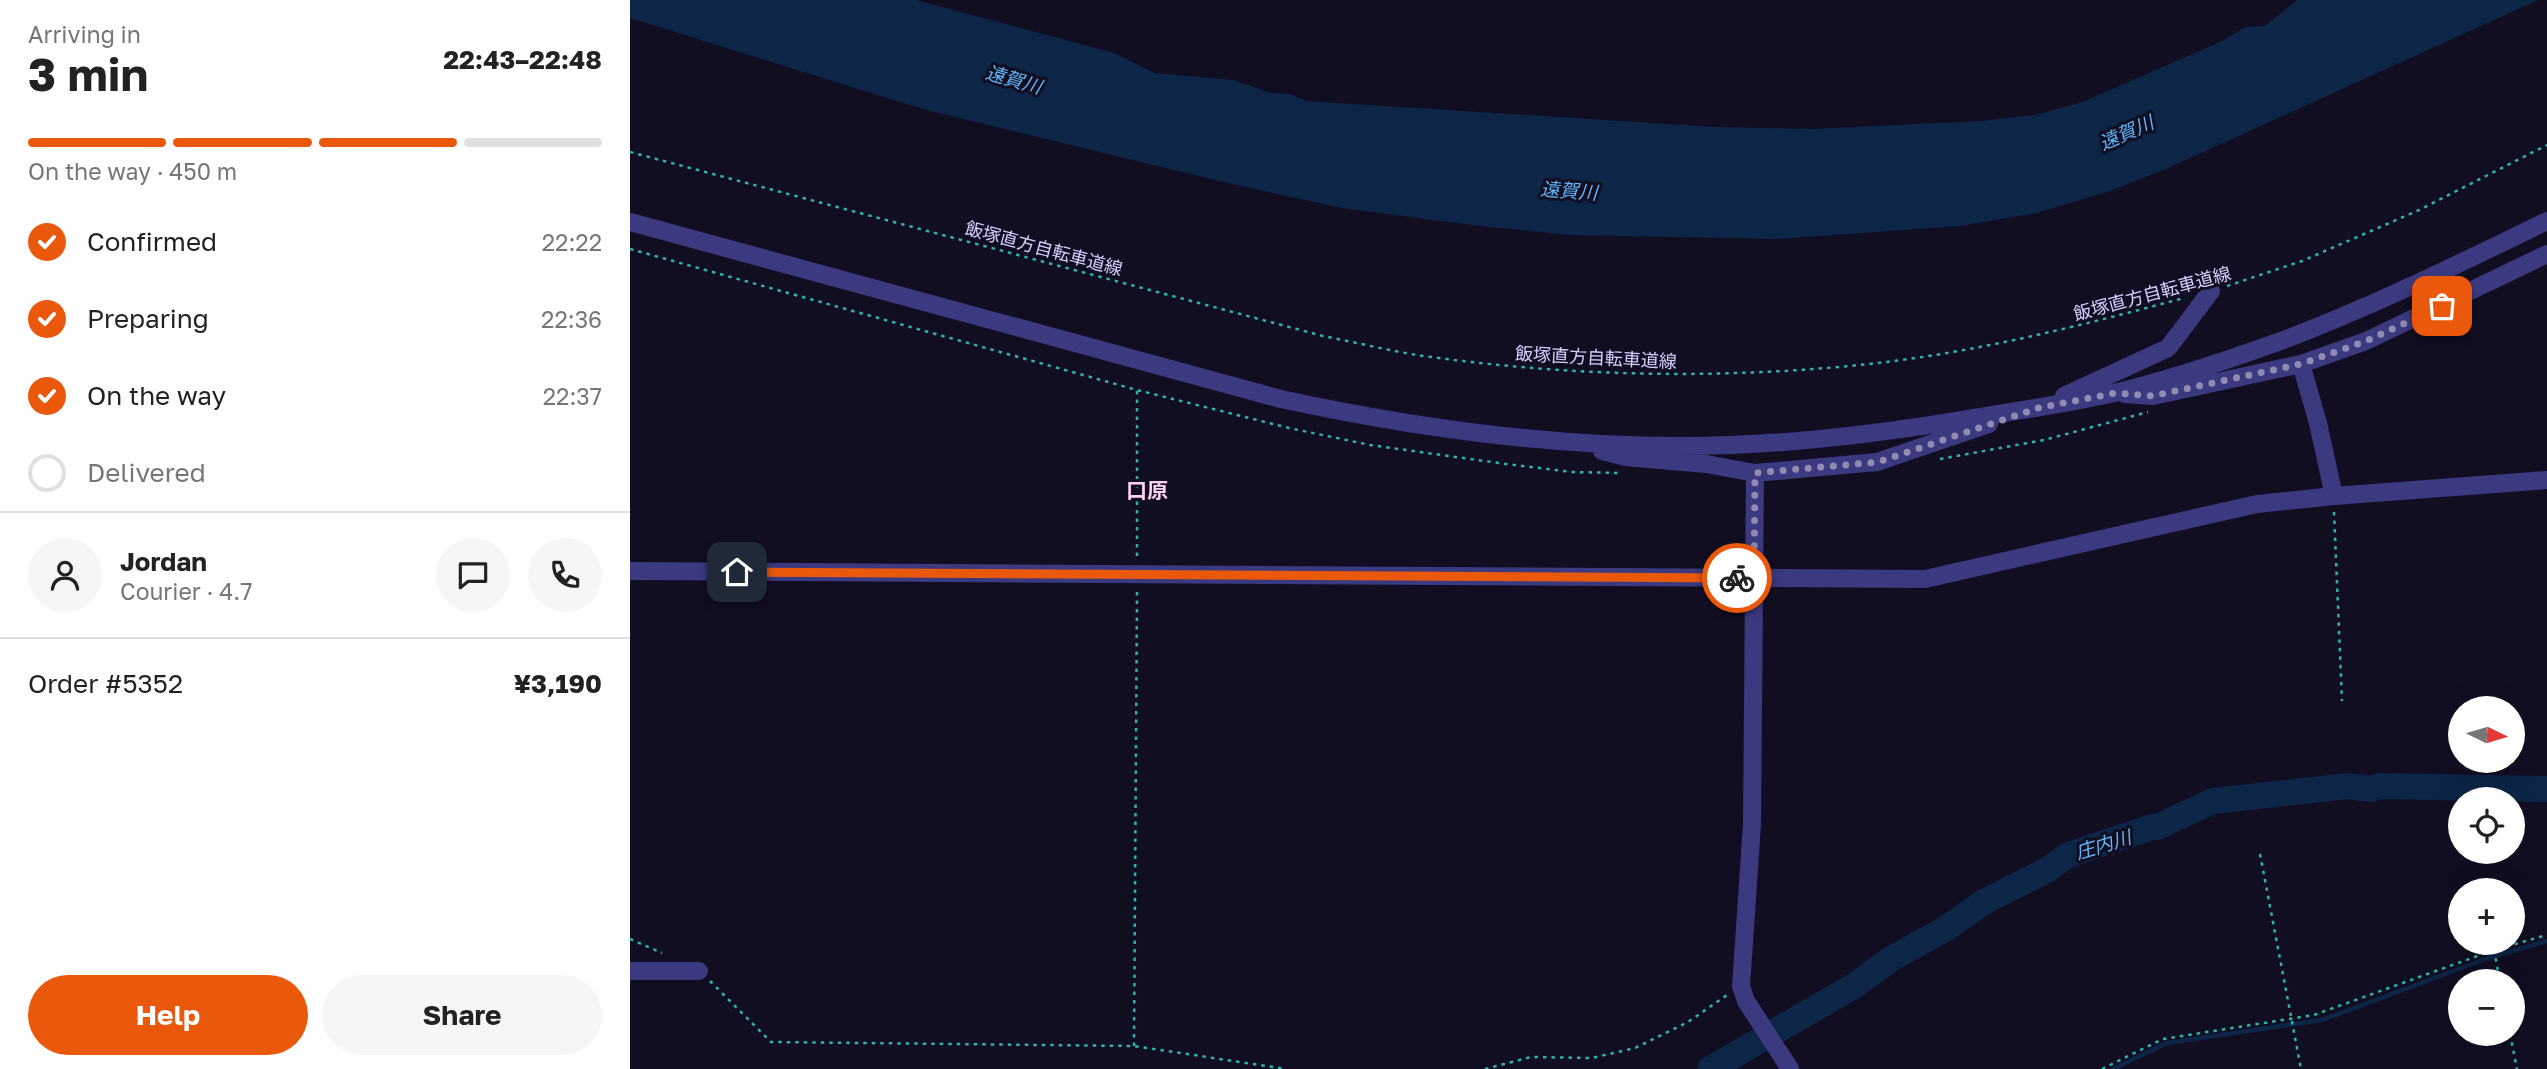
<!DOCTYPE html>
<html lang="en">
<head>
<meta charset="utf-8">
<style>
  body { margin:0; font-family:"Golos Text","Noto Sans JP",sans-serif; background:#f6f6f6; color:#222; height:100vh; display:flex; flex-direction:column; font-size:26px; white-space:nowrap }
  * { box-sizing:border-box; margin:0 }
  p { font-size:23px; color:#767676 }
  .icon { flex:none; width:38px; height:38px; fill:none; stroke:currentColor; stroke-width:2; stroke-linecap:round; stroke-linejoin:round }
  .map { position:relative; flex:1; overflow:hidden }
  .sheet { display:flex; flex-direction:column; background:#fff; width:630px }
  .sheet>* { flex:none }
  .needle { width:46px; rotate:95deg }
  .buttons { position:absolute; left:1818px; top:696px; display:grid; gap:14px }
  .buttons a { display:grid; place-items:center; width:77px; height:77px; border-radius:50%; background:#fff; box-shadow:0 7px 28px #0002; font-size:35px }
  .pin { position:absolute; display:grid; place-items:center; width:60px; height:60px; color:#fff; margin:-30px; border-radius:14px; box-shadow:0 4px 10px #0006 }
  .courier { position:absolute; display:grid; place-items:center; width:70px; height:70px; margin:-35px; border:5px solid #ea580c; border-radius:50%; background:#fff; color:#222; box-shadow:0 2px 9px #0007 }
  .head em { font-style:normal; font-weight:700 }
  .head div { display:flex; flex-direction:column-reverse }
  .head { display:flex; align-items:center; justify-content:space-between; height:119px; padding:0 28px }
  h1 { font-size:46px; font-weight:700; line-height:52px }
  .bar { display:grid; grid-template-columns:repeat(4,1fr); gap:10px 7px; align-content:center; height:84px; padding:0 28px }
  .bar i { height:9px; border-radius:5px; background:#e0e0e0 }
  .bar .selected { background:#ea580c }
  .bar p { grid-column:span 4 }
  .line { display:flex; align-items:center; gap:18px; padding:0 28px; border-top:2px solid #e0e0e0 }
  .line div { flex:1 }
  .round { display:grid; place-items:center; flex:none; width:74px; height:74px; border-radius:37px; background:#f6f6f6 }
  ol { padding:0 28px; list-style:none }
  li { display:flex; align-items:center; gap:21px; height:77px }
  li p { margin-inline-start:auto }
  li .icon { padding:7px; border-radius:50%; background:#ea580c; color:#fff; stroke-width:4 }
  li:last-child { color:#767676 }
  li i { width:38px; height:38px; border:4px solid #e0e0e0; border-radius:50% }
  .cta { display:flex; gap:14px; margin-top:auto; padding:14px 28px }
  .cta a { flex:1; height:80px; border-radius:42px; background:#ea580c; color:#fff; font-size:28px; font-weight:700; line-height:80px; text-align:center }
  .cta a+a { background:#f6f6f6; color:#222 }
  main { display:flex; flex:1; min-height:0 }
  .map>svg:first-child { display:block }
</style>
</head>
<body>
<main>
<section class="sheet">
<div class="head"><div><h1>3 min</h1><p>Arriving in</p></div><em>22:43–22:48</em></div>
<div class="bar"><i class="selected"></i><i class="selected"></i><i class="selected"></i><i></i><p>On the way · 450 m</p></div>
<ol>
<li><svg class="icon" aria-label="check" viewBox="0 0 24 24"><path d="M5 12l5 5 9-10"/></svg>Confirmed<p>22:22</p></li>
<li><svg class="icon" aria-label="check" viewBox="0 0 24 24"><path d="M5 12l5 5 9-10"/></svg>Preparing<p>22:36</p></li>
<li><svg class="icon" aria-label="check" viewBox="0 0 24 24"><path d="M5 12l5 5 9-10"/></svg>On the way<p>22:37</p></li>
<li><i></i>Delivered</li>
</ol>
<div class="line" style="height:126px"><a class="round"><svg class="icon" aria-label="person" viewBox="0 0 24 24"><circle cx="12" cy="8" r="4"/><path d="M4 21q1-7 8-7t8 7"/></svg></a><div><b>Jordan</b><p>Courier · 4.7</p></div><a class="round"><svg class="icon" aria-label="chat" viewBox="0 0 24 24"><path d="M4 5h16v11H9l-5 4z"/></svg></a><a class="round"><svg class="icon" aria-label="phone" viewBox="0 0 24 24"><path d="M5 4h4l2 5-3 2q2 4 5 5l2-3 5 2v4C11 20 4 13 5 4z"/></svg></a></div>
<div class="line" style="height:91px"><div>Order #5352</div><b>¥3,190</b></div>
<div class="cta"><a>Help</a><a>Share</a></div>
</section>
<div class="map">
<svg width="1917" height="1069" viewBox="0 0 1917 1069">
  <rect width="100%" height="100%" fill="#110e22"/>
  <path fill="#0d2547" d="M0 0H286L484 53 525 73 603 80 641 93 660 94 676 101 1085 127 1182 129 1351 121 1405 115 1450 103 1590 42 1616 27 1635 26 1667 0H1908L1536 169 1480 191 1407 213 1330 226 1148 239 939 235 842 225 712 208 602 184 296 110 0 18Z"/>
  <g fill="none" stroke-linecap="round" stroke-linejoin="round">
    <path stroke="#0d2547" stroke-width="4.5" d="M1483 1069 1537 1043 1692 1020 1858 958 1917 941"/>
    <path stroke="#0d2547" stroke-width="26" d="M1080 1069 1224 986 1261 959 1317 928 1352 903 1417 870 1438 855 1522 827H1527L1583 801 1718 786 1741 789 1750 786 1917 789"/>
    <path stroke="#31b2a8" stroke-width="2.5" stroke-dasharray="3.5 5" stroke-linecap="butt" d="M0 152 693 336C724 342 756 350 787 355 939 377 1095 380 1248 363 1351 351 1453 325 1554 298
      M0 249 507 390 659 428 740 445 876 464 942 472 988 473
      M1597 286 1672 261 1787 211 1917 145
      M507 391V560
      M1310 459 1414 440 1518 412
      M1704 512 1712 701
      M1630 854 1671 1069
      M0 939 32 953
      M1864 950 1870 982
      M80 981 141 1042 504 1046 656 1069
      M1880 1034 1887 1069
      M504 1046 507 591
      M855 1069 901 1057 962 1058 1005 1048 1058 1022 1097 995
      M1472 1069 1533 1039 1684 1015 1864 950 1917 935"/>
    <path stroke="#3b3a81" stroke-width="18" d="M0 222 651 399C799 431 950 451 1101 445 1184 442 1267 431 1349 417 1394 410 1440 403 1484 393 1539 380 1595 361 1648 342 1740 308 1828 264 1917 221
      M1671 364 1688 423 1704 496
      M1495 394 1523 396 1671 364 1736 341 1917 254
      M1434 396 1538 348 1581 291
      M972 451 996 457 1076 464 1125 473 1247 462 1359 424
      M1125 473 1122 824 1111 986 1116 1001 1160 1069
      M0 571 1295 579 1627 504 1704 496 1917 480
      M0 971H69"/>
  </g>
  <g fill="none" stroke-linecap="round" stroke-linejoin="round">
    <path stroke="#908cb1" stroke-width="7" stroke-dasharray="0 12.6" d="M1107 578 1124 579 1125 473 1248 462 1408 408 1485 393 1522 396 1671 364 1736 341 1812 306"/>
    <path stroke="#ea580c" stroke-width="9" d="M107 572 1107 578"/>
  </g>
  <g text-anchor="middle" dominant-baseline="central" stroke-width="6" stroke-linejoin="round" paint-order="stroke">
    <g font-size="18" fill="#d5d0fe" stroke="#110e22">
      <text transform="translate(414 248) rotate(15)">飯塚直方自転車道線</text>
      <text transform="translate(1522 293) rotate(-15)">飯塚直方自転車道線</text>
      <text transform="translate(966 357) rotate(3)">飯塚直方自転車道線</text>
    </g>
    <g font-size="19" font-style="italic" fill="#61b7fc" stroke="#110e22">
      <text transform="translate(384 79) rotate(16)">遠賀川</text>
      <text transform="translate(1496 132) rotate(-24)">遠賀川</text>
      <text transform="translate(939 190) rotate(4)">遠賀川</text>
      <text transform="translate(1473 844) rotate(-17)">庄内川</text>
    </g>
    <g font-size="21" font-weight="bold" fill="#fed2ef" stroke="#110e22">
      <text x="517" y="490">口原</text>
    </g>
  </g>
</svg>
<div class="buttons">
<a><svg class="needle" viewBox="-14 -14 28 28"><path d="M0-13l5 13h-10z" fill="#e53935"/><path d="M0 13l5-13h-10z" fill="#767676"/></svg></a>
<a><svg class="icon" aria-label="locate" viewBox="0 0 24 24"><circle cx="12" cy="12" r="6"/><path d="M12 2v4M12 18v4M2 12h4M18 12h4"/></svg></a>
<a>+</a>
<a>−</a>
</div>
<div class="pin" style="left:1812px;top:306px;background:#ea580c"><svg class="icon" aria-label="bag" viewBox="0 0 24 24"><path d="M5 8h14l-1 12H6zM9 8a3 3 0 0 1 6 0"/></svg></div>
<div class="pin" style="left:107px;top:572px;background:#1f2937"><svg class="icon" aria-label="home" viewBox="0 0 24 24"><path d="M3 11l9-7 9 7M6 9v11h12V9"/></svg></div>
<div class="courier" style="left:1107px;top:578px"><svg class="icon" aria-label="bike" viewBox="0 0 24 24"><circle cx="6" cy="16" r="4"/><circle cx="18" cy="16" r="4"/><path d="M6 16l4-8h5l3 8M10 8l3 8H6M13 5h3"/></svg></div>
</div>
</main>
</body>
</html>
